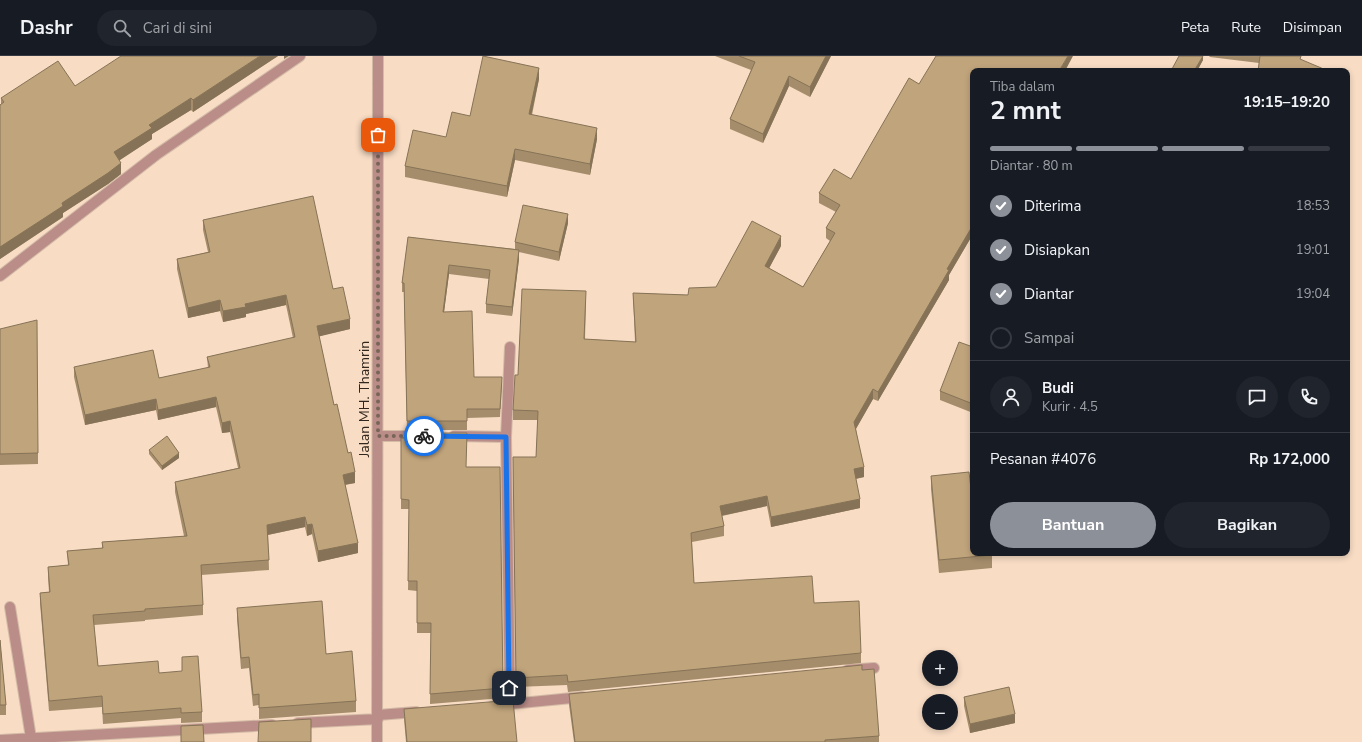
<!DOCTYPE html>
<html lang="id">
<head>
<meta charset="utf-8">
<style>
  body { margin:0; font-family:"Nunito Sans",sans-serif; background:#20242c; color:#f1f3f6; height:100vh; display:flex; flex-direction:column; font-size:15px; white-space:nowrap }
  * { box-sizing:border-box; margin:0 }
  p { font-size:13px; color:#9ea1a6 }
  .icon { flex:none; width:22px; height:22px; fill:none; stroke:currentColor; stroke-width:2; stroke-linecap:round; stroke-linejoin:round }
  .map { position:relative; flex:1; overflow:hidden }
  .panel { position:absolute; left:970px; top:12px; width:380px; height:488px; display:flex; flex-direction:column; background:#171b24; border-radius:8px; box-shadow:0 2px 6px #0003 }
  .panel>* { flex:none }
  .controls { position:absolute; left:922px; top:594px; display:grid; gap:8px }
  .controls a { display:grid; place-items:center; width:36px; height:36px; border-radius:50%; background:#171b24; box-shadow:0 2px 6px #0003; font-size:20px }
  .pin { position:absolute; display:grid; place-items:center; width:34px; height:34px; color:#fff; margin:-17px; border-radius:8px; box-shadow:0 2px 6px #0006 }
  .courier { position:absolute; display:grid; place-items:center; width:40px; height:40px; margin:-20px; border:3px solid #1a73e8; border-radius:50%; background:#fff; color:#222; box-shadow:0 1px 5px #0007 }
  .head em { font-style:normal; font-weight:700 }
  .head div { display:flex; flex-direction:column-reverse }
  .head { display:flex; align-items:center; justify-content:space-between; height:68px; padding:0 20px }
  h1 { font-size:26px; font-weight:700; line-height:30px }
  .bar { display:grid; grid-template-columns:repeat(4,1fr); gap:6px 4px; align-content:center; height:48px; padding:0 20px }
  .bar i { height:5px; border-radius:3px; background:#363941 }
  .bar .on { background:#8c9099 }
  .bar p { grid-column:span 4 }
  .line { display:flex; align-items:center; gap:10px; padding:0 20px; border-top:1px solid #363941 }
  .line div { flex:1 }
  .round { display:grid; place-items:center; flex:none; width:42px; height:42px; border-radius:21px; background:#20242c }
  ol { padding:0 20px; list-style:none }
  li { display:flex; align-items:center; gap:12px; height:44px }
  li p { margin-inline-start:auto }
  li .icon { padding:4px; border-radius:50%; background:#8c9099; color:#fff; stroke-width:4 }
  li:last-child { color:#9ea1a6 }
  li i { width:22px; height:22px; border:2px solid #363941; border-radius:50% }
  .primary-button { display:flex; gap:8px; margin-top:auto; padding:8px 20px }
  .primary-button a { flex:1; height:46px; border-radius:24px; background:#8c9099; color:#fff; font-size:16px; font-weight:700; line-height:46px; text-align:center }
  .primary-button a+a { background:#20242c; color:#f1f3f6 }
  header { display:flex; align-items:center; gap:24px; box-sizing:border-box; height:56px; padding:0 20px; background:#171b24; border-bottom:1px solid #363941 }
  header strong { font-size:19px }
  nav { display:flex; gap:22px; margin-inline-start:auto; font-size:14px }
  .search { width:280px; height:36px; background:#20242c; display:flex; align-items:center; gap:10px; box-sizing:border-box; padding:0 14px; border-radius:22px; color:#9ea1a6; font-size:15px }
  .map>svg:first-child { display:block }
</style>
</head>
<body>
<header>
<strong>Dashr</strong>
<div class="search"><svg class="icon" aria-label="search" viewBox="0 0 24 24"><circle cx="10" cy="10" r="6"/><path d="M15 15l6 6"/></svg>Cari di sini</div>
<nav><a>Peta</a><a>Rute</a><a>Disimpan</a></nav>
</header>
<div class="map">
<svg width="1362" height="686" viewBox="0 0 1362 686">
  <rect width="100%" height="100%" fill="#f8dcc4"/>
  <g fill="none" stroke-linecap="round" stroke-linejoin="round">
    <g stroke="#d4bba6" stroke-width="12">
      <path id="minor" d="M0 220 156 99 300 0
        M378 380H420
        M454 380 506 381
        M10 551 31 682
        M848 614 874 612
        M510 648 506 381 510 291
        M500 649 582 641
        M378 659 416 656
        M298 667 378 663
        M0 684 272 669
        M377 686 378 0"/>
    </g>
    <use href="#minor" stroke="#ba8d89" stroke-width="10"/>
  </g>
  <path fill="#a58d6b" d="M278 0 193 56 191 54 152 78V83L119 104 121 118 108 128 63 157V161L0 203V49L1 48V42L75 30Z
    M715 0H831L810 41 789 30 763 87 730 73V63L751 14Z
    M1203 0V4L1197 15H1172V13Z
    M1209 0H1302L1259 7 1210 1Z
    M973 15V178L949 219V224L878 345 873 343 856 373 864 421 856 423 860 452 771 471 767 450 722 460 724 470V480L692 486 694 527 814 547 861 597V607L568 636 567 629 516 631 513 401H536L538 364H513V354L518 319 586 245 585 283 635 286 633 237 688 239 716 231 781 190 769 212 803 231 830 185 826 182V172L836 156 819 147V137L851 123 919 28Z
    M539 23 532 59 597 83 590 119 515 104 507 141 405 121V110L446 81 470 60Z
    M203 164 333 233 350 273 319 280 334 349 348 397 355 427 345 429 358 497 318 506 312 478 307 480 305 471 268 479 269 514 201 519 203 549V559L145 564V565L94 569 98 610 159 617 202 656V666L181 667V662L103 668 102 651 49 655 40 547V537L49 536 48 521V511L68 509 67 495 102 492V486L184 480 175 436V426L238 412 230 376 222 377 216 351 158 364 156 354 85 369 74 321V311L159 322 208 312 207 301 293 282 286 249 246 258V261L223 266 220 255 188 262 177 213V203L208 196 203 174Z
    M568 167 559 205 519 196V203L512 260 486 257V248L489 223 449 218 444 256 474 321 502 329 500 361 467 362V374H407L404 236H402V227L408 181 515 193V186Z
    M0 273 38 397V408L0 409Z
    M973 291V357L940 344V335Z
    M401 382 466 411H500L503 642 430 648 431 577H417V535L408 534 409 453H401Z
    M149 394 179 402 162 414 149 398Z
    M931 420 973 450 992 497V512L939 517 931 433Z
    M237 552 326 598 356 645V656L259 663V649L253 650 249 612 241 613 237 563Z
    M0 584 6 649V659H0Z
    M862 614 879 680V686H574L569 649V638Z
    M964 641 1015 667 970 677 964 650Z
    M404 653 517 686H406L404 663Z"/>
  <path fill="#867357" d="M260 0H278L193 56V44Z
    M284 0H289L284 3Z
    M826 0H831L810 41V31Z
    M1068 0H1073L1065 15H1059Z
    M1203 0V4L1197 15H1194Z
    M539 12V23L529 69V58Z
    M789 20V30L763 87V78Z
    M191 42V54L152 78V83L114 108V96L149 69Z
    M597 72V83L590 119V108Z
    M515 93V104L507 141V130Z
    M121 107V118L108 128 63 157V161L0 203V191L62 147Z
    M568 158V167L559 205V196Z
    M973 169V178L949 219V224L878 345V336L947 213Z
    M781 180V190L765 220V210Z
    M519 194V203L512 260V251Z
    M449 209V218L443 264V256Z
    M286 239V249L246 258V261L223 266V255L245 248Z
    M220 244V255L188 262V252Z
    M350 263V273L317 281V270Z
    M873 333V343L854 376V366Z
    M216 341V351L158 364V354Z
    M156 343V354L85 369V359Z
    M230 365V376L222 377V367Z
    M179 397V402L162 414V410Z
    M864 411V421L854 423V413Z
    M355 416V427L343 429V419Z
    M767 440V450L720 460V450Z
    M860 443V452L771 471V461Z
    M305 461V471L267 479V469Z
    M312 468V478L307 480V469Z
    M358 487V497L318 506V495Z
    M1015 658V667L970 677V668Z"/>
  <path fill="#c0a47c" stroke="#867357" d="M121 0H260L193 44 191 42 149 69 152 72 114 96 121 107 108 117 62 147 63 150 0 191V49L4 46 1 42 58 5 75 30Z
    M483 0 539 12 529 58 597 72 590 108 515 93 507 130 405 110 413 74 446 81 452 56 470 60Z
    M739 0H826L810 31 789 20 763 78 730 63 755 6Z
    M936 0H1068L1059 15H973V169L947 213 949 214 878 336 873 333 854 366 864 411 854 413 860 443 771 461 767 440 720 450 724 470 691 477 694 527 812 520 814 547 859 545 861 597 568 626 567 619 516 622 513 401H536L538 355 513 354 515 319H518L522 233 586 235 584 283 636 286 633 237 688 239 689 232 716 231 752 165 781 180 765 210 803 231 835 177 826 172 840 149 819 137 834 113 851 123 909 22 919 28Z
    M1179 0H1203L1194 15 1172 13Z
    M1260 0H1301L1300 3 1326 14V15H1258Z
    M313 140 333 233 343 231 350 263 317 270 334 349 337 348 348 397 351 396 355 416 343 419 358 487 318 495 312 468 307 469 305 461 267 469 269 504 201 509 203 549 145 553V555L93 559 98 610 158 605 159 617 182 615V601L198 600 202 656 181 657V652L103 658 102 640 49 645 40 537 50 536 48 511 69 509 67 495 103 492 102 486 187 480 175 426 240 412 230 365 222 367 216 341 158 354 156 343 85 359 74 311 153 294 159 322 210 311 207 301 295 281 286 239 245 248 246 251 223 255 220 244 188 252 177 203 210 196 203 164Z
    M523 149 568 158 559 196 515 186Z
    M408 181 519 194 512 251 486 248 490 214 449 209 443 256 472 255 474 321H502L500 353H467V365H407L404 227H402Z
    M37 264 38 397 0 398V273Z
    M959 286 973 291V348L940 335Z
    M407 377H467L466 411H500L503 632 430 638 431 567H417V525H408L409 444 401 443V382H407Z
    M167 380 179 397 162 410 149 394Z
    M969 416 973 450V497H992V499L939 504 931 420Z
    M322 545 326 598 352 595 356 645 259 652V638L253 639 249 601 241 602 237 552Z
    M0 584 6 649H0Z
    M862 609V614L874 613 879 680 825 684V686H575L569 638Z
    M1009 631 1015 658 970 668 964 641Z
    M513 644 517 686H407L404 653Z
    M311 663V686H258L259 666Z
    M203 669 204 686H181V670Z"/>
  <g fill="none" stroke-linecap="round" stroke-linejoin="round">
    <path stroke="#776658" stroke-width="4" stroke-dasharray="0 7.2" d="M378 79V380H424"/>
    <path stroke="#1a73e8" stroke-width="5" d="M424 380 506 381 509 632"/>
  </g>
  <g text-anchor="middle" dominant-baseline="central" stroke-width="4" stroke-linejoin="round" paint-order="stroke">
    <g font-size="14" fill="#32271e" stroke="#f8dcc4">
      <text transform="translate(364 343) rotate(-90)">Jalan MH. Thamrin</text>
    </g>
  </g>
</svg>
<div class="controls">
<a>+</a>
<a>−</a>
</div>
<div class="pin" style="left:378px;top:79px;background:#ea580c"><svg class="icon" aria-label="bag" viewBox="0 0 24 24"><path d="M5 8h14l-1 12H6zM9 8a3 3 0 0 1 6 0"/></svg></div>
<div class="pin" style="left:509px;top:632px;background:#1f2937"><svg class="icon" aria-label="home" viewBox="0 0 24 24"><path d="M3 11l9-7 9 7M6 9v11h12V9"/></svg></div>
<div class="courier" style="left:424px;top:380px"><svg class="icon" aria-label="bike" viewBox="0 0 24 24"><circle cx="6" cy="16" r="4"/><circle cx="18" cy="16" r="4"/><path d="M6 16l4-8h5l3 8M10 8l3 8H6M13 5h3"/></svg></div>
<section class="panel">
<div class="head"><div><h1>2 mnt</h1><p>Tiba dalam</p></div><em>19:15–19:20</em></div>
<div class="bar"><i class="on"></i><i class="on"></i><i class="on"></i><i></i><p>Diantar · 80 m</p></div>
<ol>
<li><svg class="icon" aria-label="check" viewBox="0 0 24 24"><path d="M5 12l5 5 9-10"/></svg>Diterima<p>18:53</p></li>
<li><svg class="icon" aria-label="check" viewBox="0 0 24 24"><path d="M5 12l5 5 9-10"/></svg>Disiapkan<p>19:01</p></li>
<li><svg class="icon" aria-label="check" viewBox="0 0 24 24"><path d="M5 12l5 5 9-10"/></svg>Diantar<p>19:04</p></li>
<li><i></i>Sampai</li>
</ol>
<div class="line" style="height:72px"><a class="round"><svg class="icon" aria-label="person" viewBox="0 0 24 24"><circle cx="12" cy="8" r="4"/><path d="M4 21q1-7 8-7t8 7"/></svg></a><div><b>Budi</b><p>Kurir · 4.5</p></div><a class="round"><svg class="icon" aria-label="chat" viewBox="0 0 24 24"><path d="M4 5h16v11H9l-5 4z"/></svg></a><a class="round"><svg class="icon" aria-label="phone" viewBox="0 0 24 24"><path d="M5 4h4l2 5-3 2q2 4 5 5l2-3 5 2v4C11 20 4 13 5 4z"/></svg></a></div>
<div class="line" style="height:52px"><div>Pesanan #4076</div><b>Rp 172,000</b></div>
<div class="primary-button"><a>Bantuan</a><a>Bagikan</a></div>
</section>
</div>
</body>
</html>
